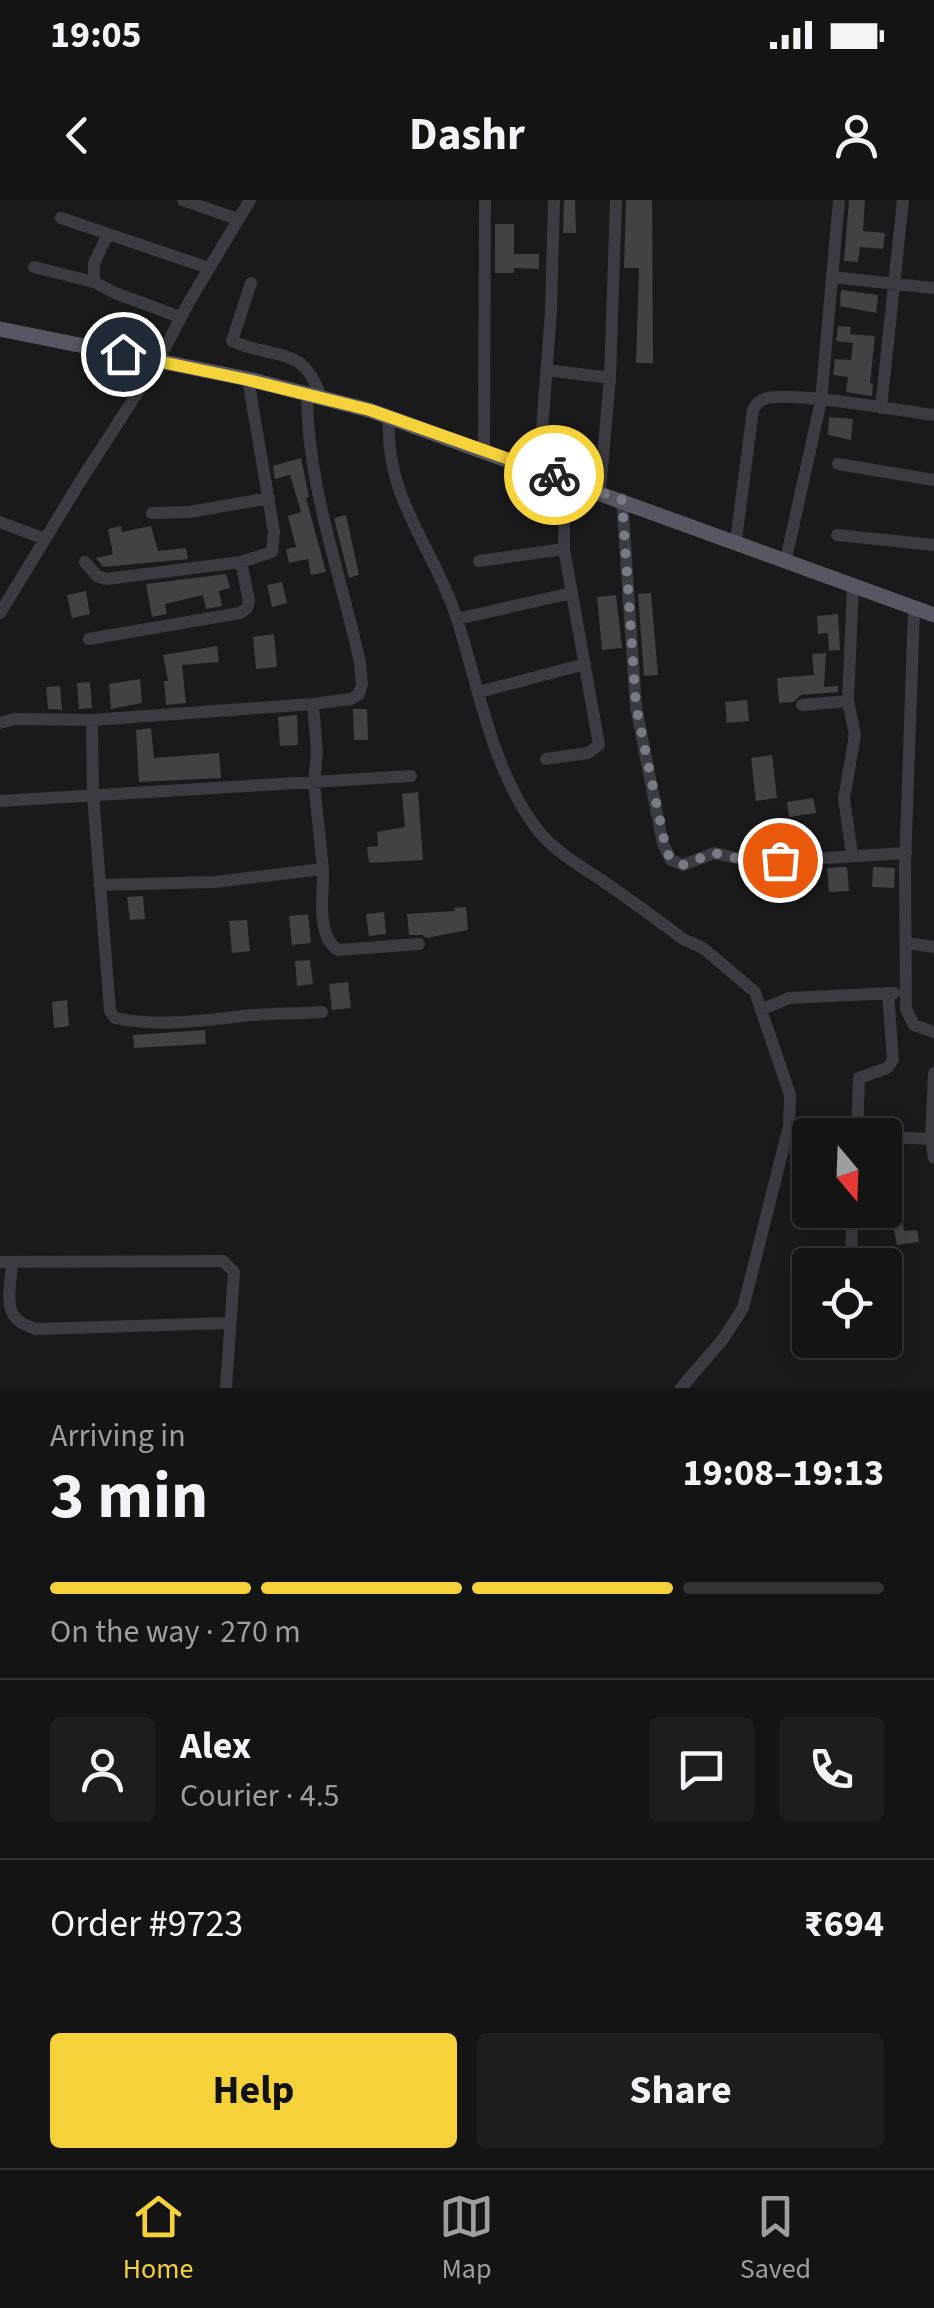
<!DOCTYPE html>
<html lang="en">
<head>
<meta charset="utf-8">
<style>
  body { margin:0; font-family:"Source Sans 3",sans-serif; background:#1d1d1e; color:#f1f3f6; height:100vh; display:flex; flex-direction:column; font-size:38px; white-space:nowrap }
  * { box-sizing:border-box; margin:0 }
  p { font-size:32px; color:#9d9ea0 }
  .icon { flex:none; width:55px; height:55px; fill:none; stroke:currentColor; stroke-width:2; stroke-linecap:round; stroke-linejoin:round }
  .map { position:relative; height:1188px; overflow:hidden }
  .drawer { display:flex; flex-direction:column; background:#141415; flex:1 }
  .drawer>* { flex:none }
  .needle { width:65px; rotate:161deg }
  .fabs { position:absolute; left:792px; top:918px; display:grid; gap:20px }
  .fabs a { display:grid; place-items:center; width:110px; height:110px; border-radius:10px; background:#141415; box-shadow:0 5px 25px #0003,0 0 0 2px #333334; font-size:50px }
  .pin { position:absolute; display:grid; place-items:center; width:85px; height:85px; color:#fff; margin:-42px; border:5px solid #fff; border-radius:50%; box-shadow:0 2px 10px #0007 }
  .courier { position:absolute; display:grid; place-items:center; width:100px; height:100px; margin:-50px; border:8px solid #f5d239; border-radius:50%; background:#fff; color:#222; box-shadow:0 2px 12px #0007 }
  .overview em { font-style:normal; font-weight:700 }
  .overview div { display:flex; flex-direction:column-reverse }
  .overview { display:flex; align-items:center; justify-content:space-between; height:170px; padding:0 50px }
  h1 { font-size:65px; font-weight:700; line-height:75px }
  .bar { display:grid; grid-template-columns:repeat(4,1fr); gap:15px 10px; align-content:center; height:120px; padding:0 50px }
  .bar i { height:12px; border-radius:8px; background:#333334 }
  .bar .selected { background:#f5d239 }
  .bar p { grid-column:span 4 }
  .line { display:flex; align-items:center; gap:25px; padding:0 50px; border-top:2px solid #333334 }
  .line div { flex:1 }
  .round { display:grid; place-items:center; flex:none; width:105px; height:105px; border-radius:10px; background:#1d1d1e }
  .primary-button { display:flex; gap:20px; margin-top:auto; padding:20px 50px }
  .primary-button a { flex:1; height:115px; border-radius:10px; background:#f5d239; color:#111; font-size:40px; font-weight:700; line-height:115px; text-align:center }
  .primary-button a+a { background:#1d1d1e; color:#f1f3f6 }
  .status { display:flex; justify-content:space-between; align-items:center; height:70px; padding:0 50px; background:#141415; direction:ltr }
  .status svg { height:28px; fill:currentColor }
  header { display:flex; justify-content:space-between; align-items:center; height:130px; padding:0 50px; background:#141415; font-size:45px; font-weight:700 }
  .dock { display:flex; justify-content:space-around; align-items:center; height:140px; border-top:2px solid #333334; background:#141415; font-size:28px; color:#9d9ea0 }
  .dock a { display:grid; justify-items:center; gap:5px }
  .dock .selected { color:#f5d239 }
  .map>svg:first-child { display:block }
</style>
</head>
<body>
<div class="status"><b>19:05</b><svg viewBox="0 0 49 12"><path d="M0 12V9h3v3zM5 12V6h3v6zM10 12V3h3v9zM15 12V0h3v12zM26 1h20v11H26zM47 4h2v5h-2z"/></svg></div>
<header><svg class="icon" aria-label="back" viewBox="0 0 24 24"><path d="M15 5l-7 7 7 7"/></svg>Dashr<svg class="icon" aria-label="person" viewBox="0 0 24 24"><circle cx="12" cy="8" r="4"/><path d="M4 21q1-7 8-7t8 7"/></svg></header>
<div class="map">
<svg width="934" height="1188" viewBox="0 0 934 1188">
  <rect width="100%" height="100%" fill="#1a1a1c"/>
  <path fill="#424246" d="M564 0H575L576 33H563Z
    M626 0H652L653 163H636L639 68H624Z
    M849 0H865L863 31 885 33 883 49 860 47 858 62 844 61Z
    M495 24H514V54H539V69L514 68V73H495Z
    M841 90 878 95 876 113 840 106Z
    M838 126 851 127 850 134 875 136 870 183 873 184 872 196 846 192 848 177 833 175 835 159 851 160 853 143 836 141Z
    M829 217 853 219 851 240 828 235Z
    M301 258 309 297 306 298 326 372 311 375 308 359 289 363 286 349 296 347 288 316 301 312 290 275 275 279 273 266Z
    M346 315 359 375 349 378 334 318Z
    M121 326 122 332 151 326 158 351 186 348 188 359 103 367 96 358 113 354 108 329Z
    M226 374 230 388 219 391 222 406 206 409 203 395 165 404 167 414 152 417 146 384Z
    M282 382 287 403 272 407 267 385Z
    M86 391 90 414 72 418 67 395Z
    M651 393 658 475 644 476 638 394Z
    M616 395 622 448 602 450 597 397Z
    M838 414 840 450 829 451 828 433 818 434 817 416Z
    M274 434 277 467 256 469 253 437Z
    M217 446 219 462 182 465 186 503 166 505 164 481H168L163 455Z
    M826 453 824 487 838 486V492L801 495 793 502 779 503 777 478 814 475 812 454Z
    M140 479 142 503 111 509 109 484Z
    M90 482 92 508 79 509 77 483Z
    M60 486 62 510 48 509 46 487Z
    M747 500 749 521 727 523 725 502Z
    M353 509H367L368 540H354Z
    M297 515 298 545 280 546 278 517Z
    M151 528 154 558 219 553 221 578 139 582 136 530Z
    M772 555 777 598 756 601 751 558Z
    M418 592 423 660 369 663 367 647 378 646 377 632 405 627 402 594Z
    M813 598 816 613 789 617 787 602Z
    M847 667 849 691 829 692 827 668Z
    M873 667 895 668 894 688 872 687Z
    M143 696 145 719 130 720 127 697Z
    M466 707 468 730 427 738 422 735H409L407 714 455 711 454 708Z
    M384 712 386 734 369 736 366 714Z
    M308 714 311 743 292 745 289 716Z
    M247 720 250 751 232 753 229 721Z
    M310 760 313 784 297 786 295 761Z
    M348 782 351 808 332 810 329 784Z
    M67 800 69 826 54 828 52 802Z
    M205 830 206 844 134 848 133 835Z
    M900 995 904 1031 917 1030 919 1042 897 1045 887 996Z"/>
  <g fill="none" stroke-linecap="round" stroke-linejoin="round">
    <path stroke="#3b3b42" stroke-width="12" d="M183 0 237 19
      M61 18 209 68
      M108 34 94 63V82L115 93 180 117
      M34 67 94 82
      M832 77 934 88
      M251 83 232 141C276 161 303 143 321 198
      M547 170 610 178 616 0
      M307 194C307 286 341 374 360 463L362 484 359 494 351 499 313 504 92 520 93 595 110 811 115 818C157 827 201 821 242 816 268 813 295 814 322 812
      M881 208 903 0
      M389 216C384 298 432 344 456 416 479 486 491 569 537 629 554 651 580 666 603 681 630 700 657 719 683 739L703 748 755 792 790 895 789 926 743 1108 723 1139 681 1188
      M484 249 485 0
      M838 264 934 280
      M539 269 551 111 554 0
      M600 291 610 178
      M622 299 636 507 663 644 671 660 683 665 714 653 736 658 792 660 906 653
      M152 313 190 312 269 298
      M0 322 45 339
      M837 335 934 345
      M736 340 753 210C757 204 757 202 764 199 788 190 902 211 934 215
      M786 359 821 201 839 0
      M479 361 564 349
      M85 362 97 376 106 379 241 362 272 352 274 332 248 179
      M914 409 905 666 906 809 914 825 934 832
      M0 413 83 277 158 161 189 102 250 0
      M457 419 572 393
      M89 439 240 413 247 408 249 401 241 362
      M479 492 585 464
      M802 505 848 501
      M0 523 14 519 92 520
      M546 559 588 553 599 545 564 349V312L575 283
      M0 601 411 576
      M852 654 844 599 855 535 848 501 853 385
      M323 669C324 694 315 735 338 750L419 744
      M99 685 215 682 323 669 314 583 317 552 313 504
      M907 743 934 747
      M763 809 789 798 894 793
      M934 873 931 939 934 940
      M857 935 859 878 887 868 893 860 888 793
      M885 937 931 939 934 958
      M0 1062 223 1061 234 1072 226 1188
      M12 1063C10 1095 0 1119 36 1129L230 1123
      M851 1065 852 1010"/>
    <path stroke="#575761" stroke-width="15" d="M0 129 248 179 369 210 934 415"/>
  </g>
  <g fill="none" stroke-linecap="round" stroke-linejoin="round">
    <path stroke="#797b84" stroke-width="10" stroke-dasharray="0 18" d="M554 275 622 300 636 506 667 654 683 665 714 653 736 658 780 660"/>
    <path stroke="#f5d239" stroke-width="12" d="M123 154 248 180 370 210 554 275"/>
  </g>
</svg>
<div class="fabs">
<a><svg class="needle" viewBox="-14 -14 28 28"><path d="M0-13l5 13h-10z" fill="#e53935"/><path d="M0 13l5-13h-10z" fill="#9d9ea0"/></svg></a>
<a><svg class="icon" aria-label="locate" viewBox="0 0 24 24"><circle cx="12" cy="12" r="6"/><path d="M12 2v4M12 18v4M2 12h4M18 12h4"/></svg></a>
</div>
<div class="pin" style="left:780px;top:660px;background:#ea580c"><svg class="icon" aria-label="bag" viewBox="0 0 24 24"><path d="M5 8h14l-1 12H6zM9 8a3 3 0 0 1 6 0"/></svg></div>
<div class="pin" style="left:123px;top:154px;background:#1f2937"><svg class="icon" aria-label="home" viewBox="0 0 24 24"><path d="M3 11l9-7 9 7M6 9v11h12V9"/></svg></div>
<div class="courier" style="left:554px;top:275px"><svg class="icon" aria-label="bike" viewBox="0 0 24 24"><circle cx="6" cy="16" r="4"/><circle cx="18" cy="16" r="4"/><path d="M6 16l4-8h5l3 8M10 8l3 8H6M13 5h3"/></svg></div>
</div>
<section class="drawer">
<div class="overview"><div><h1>3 min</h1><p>Arriving in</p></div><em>19:08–19:13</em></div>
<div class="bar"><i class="selected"></i><i class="selected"></i><i class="selected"></i><i></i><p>On the way · 270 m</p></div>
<div class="line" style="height:180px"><a class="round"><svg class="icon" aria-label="person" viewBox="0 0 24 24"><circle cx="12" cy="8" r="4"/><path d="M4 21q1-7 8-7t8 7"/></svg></a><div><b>Alex</b><p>Courier · 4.5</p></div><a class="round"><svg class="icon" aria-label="chat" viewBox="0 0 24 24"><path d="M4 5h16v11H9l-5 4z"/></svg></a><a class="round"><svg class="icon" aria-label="phone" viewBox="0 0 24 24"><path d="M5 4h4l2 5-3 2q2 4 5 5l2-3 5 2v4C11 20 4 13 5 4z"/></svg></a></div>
<div class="line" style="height:130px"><div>Order #9723</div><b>₹694</b></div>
<div class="primary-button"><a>Help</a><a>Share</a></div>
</section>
<nav class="dock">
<a class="selected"><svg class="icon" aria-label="home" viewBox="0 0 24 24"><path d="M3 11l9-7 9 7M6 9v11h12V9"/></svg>Home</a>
<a><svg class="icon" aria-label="map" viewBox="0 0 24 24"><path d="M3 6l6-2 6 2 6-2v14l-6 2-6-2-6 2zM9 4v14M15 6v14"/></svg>Map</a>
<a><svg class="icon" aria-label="saved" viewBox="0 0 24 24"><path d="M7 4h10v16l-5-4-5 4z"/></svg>Saved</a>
</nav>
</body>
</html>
